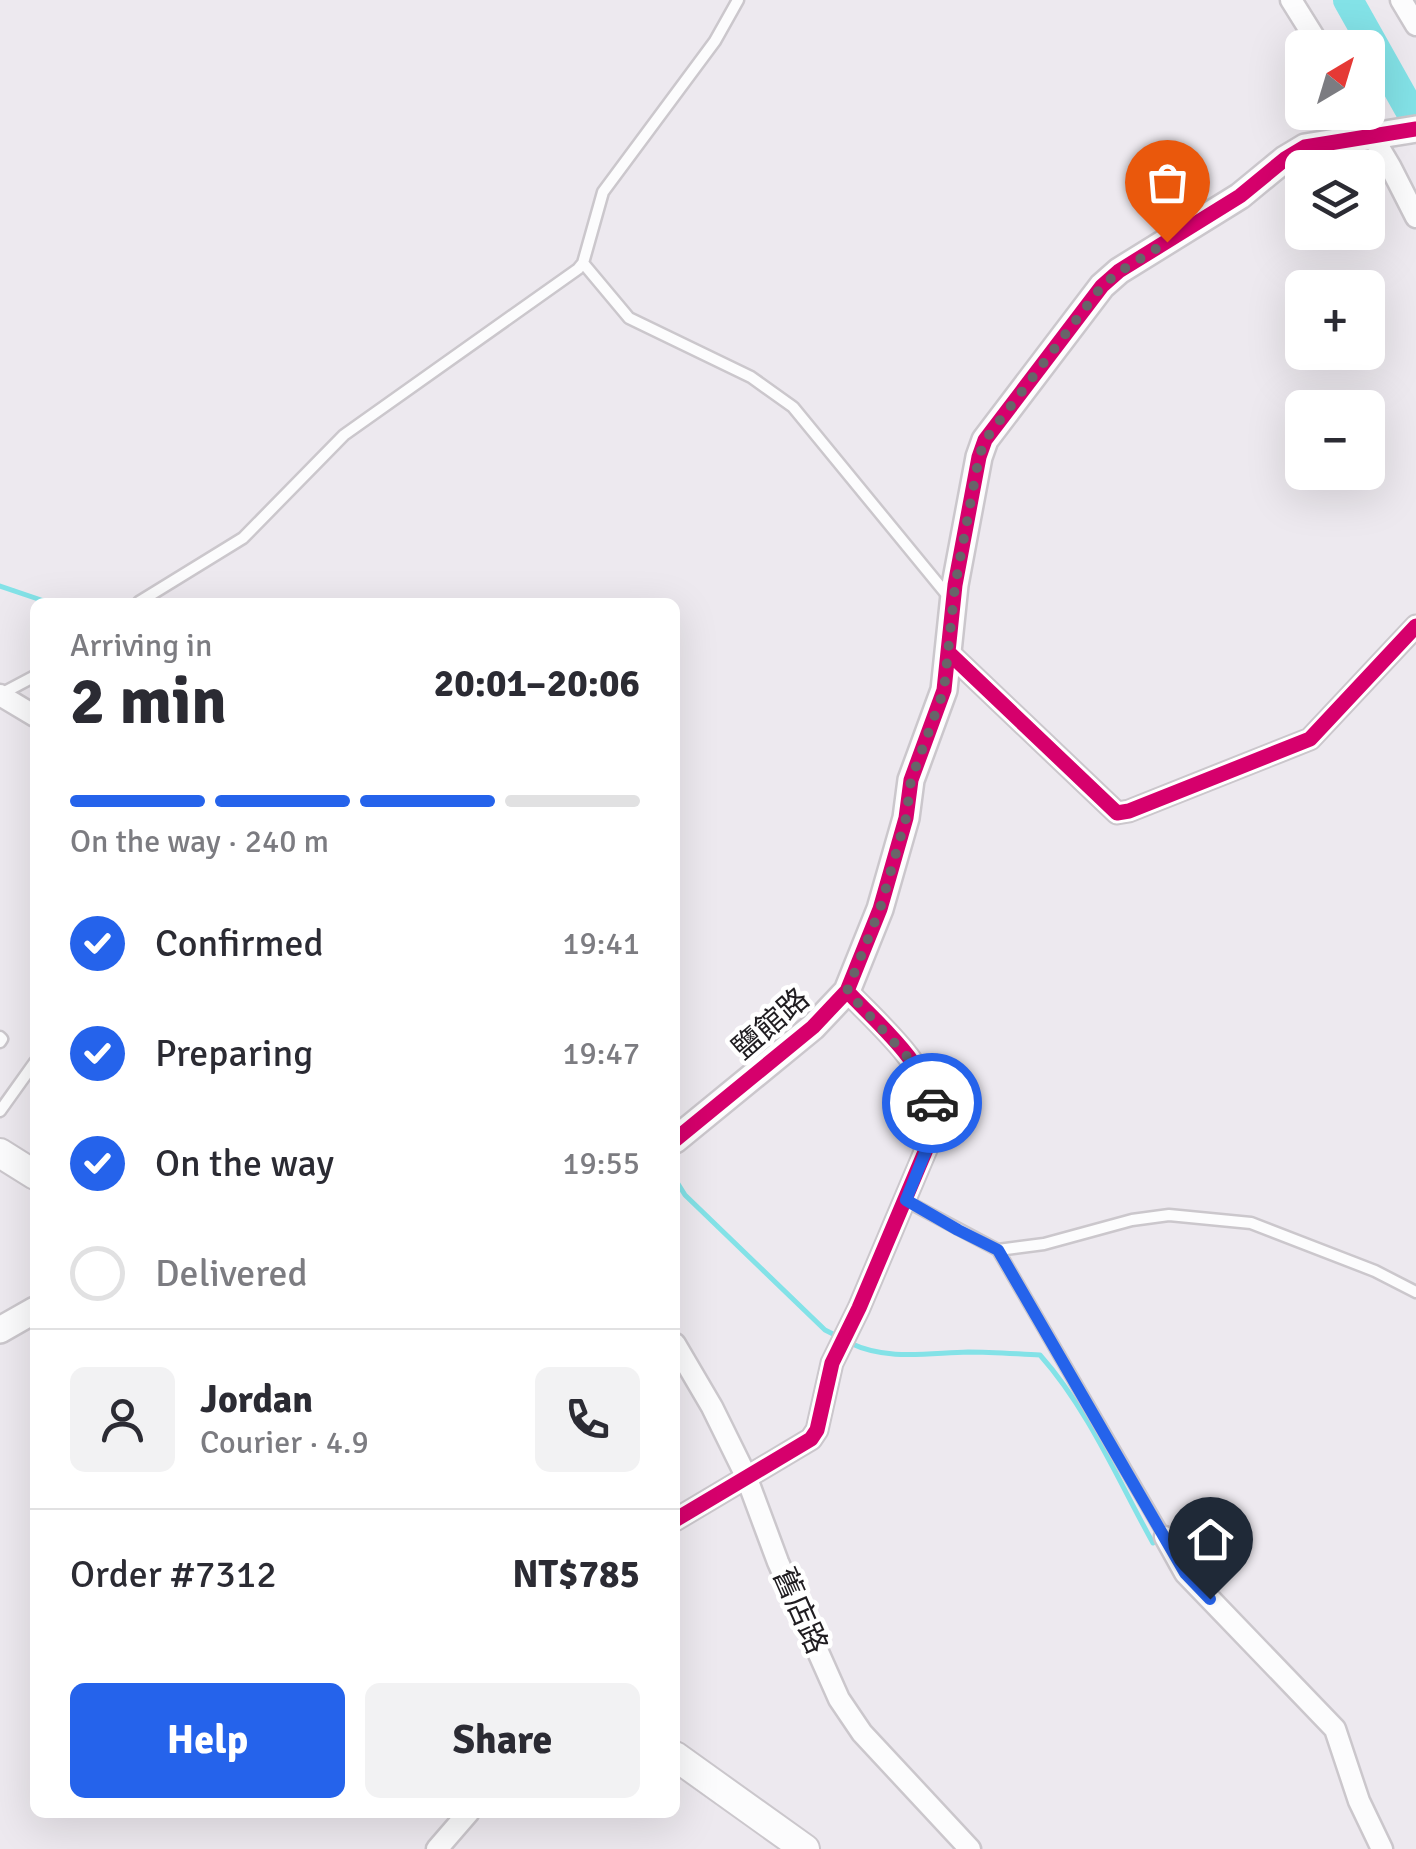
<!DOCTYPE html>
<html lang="en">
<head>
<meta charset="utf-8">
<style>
  body { margin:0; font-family:Signika,"Noto Sans TC",sans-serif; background:#f2f2f3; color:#2b2b33; height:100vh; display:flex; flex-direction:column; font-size:38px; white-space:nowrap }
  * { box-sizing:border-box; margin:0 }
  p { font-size:32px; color:#7c7c81 }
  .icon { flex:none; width:55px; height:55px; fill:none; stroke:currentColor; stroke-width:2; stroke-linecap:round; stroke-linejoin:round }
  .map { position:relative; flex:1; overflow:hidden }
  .panel { position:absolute; left:30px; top:598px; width:650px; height:1220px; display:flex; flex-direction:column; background:#fff; border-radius:15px; box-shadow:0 10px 40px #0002 }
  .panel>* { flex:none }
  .needle { width:65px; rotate:38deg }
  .fabs { position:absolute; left:1285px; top:30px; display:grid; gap:20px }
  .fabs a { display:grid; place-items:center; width:100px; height:100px; border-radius:15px; background:#fff; box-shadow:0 10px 40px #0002; font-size:50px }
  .pin { position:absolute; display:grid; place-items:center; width:85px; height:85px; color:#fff; margin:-102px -42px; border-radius:50% 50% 50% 0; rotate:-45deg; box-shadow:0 0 10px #0007 }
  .pin .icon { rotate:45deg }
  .courier { position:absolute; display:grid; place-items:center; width:100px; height:100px; margin:-50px; border:8px solid #2563eb; border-radius:50%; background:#fff; color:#222; box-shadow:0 2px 12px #0007 }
  .headline em { font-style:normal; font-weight:700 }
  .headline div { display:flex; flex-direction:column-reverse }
  .headline { display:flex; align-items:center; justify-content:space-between; height:170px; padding:0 40px }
  h1 { font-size:65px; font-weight:700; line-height:75px }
  .bar { display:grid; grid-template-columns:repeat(4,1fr); gap:15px 10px; align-content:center; height:120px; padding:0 40px }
  .bar i { height:12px; border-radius:8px; background:#e1e1e2 }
  .bar .active { background:#2563eb }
  .bar p { grid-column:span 4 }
  .line { display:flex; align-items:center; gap:25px; padding:0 40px; border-top:2px solid #e1e1e2 }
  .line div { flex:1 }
  .round { display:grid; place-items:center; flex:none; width:105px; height:105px; border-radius:15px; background:#f2f2f3 }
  ol { padding:0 40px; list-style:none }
  li { display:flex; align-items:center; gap:30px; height:110px }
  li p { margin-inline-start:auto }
  li .icon { padding:10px; border-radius:50%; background:#2563eb; color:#fff; stroke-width:4 }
  li:last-child { color:#7c7c81 }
  li i { width:55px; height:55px; border:5px solid #e1e1e2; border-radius:50% }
  .action { display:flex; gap:20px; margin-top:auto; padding:20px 40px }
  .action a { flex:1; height:115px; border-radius:15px; background:#2563eb; color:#fff; font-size:40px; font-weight:700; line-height:115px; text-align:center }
  .action a+a { background:#f2f2f3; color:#2b2b33 }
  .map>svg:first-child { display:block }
</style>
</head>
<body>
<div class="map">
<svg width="1416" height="1849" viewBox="0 0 1416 1849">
  <rect width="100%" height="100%" fill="#ede9ef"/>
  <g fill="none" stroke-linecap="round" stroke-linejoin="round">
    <path stroke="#83e2e7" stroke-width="5" d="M0 586 47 602
      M675 907 677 911 675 914
      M675 1179 685 1195 825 1330 841 1338
      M850 1343C887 1361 928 1353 968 1352 992 1352 1017 1354 1040 1355 1088 1409 1118 1480 1153 1543"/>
    <path stroke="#83e2e7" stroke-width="30" d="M1348 0 1416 121"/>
    <g stroke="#cbc7cc" stroke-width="15">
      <path id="service" d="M583 263 629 318 751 377 793 407 948 596
        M139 602 243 538 344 435 578 269 583 263 603 192 715 41 738 0
        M1 694 35 676
        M0 1037 2 1039 0 1042
        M0 1111 35 1062
        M906 1201 998 1250 1044 1244 1132 1220 1169 1215 1251 1223 1375 1271 1416 1292
        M998 1250 1165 1537"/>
    </g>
    <g stroke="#cbc7cc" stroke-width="25">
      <path id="minor" d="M1291 0 1321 48
        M1401 0 1416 25
        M1358 112 1390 166 1416 217
        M948 652 1117 813 1129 811 1310 739 1416 626
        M0 695 35 716
        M675 1344 712 1407 746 1476 778 1562 839 1699 862 1733 970 1849
        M675 1520 811 1439 817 1430 832 1363 859 1308 933 1133C933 1125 934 1116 933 1108 927 1064 876 1022 847 991
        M1165 1537 1185 1573 1335 1729 1359 1801 1382 1849
        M437 1849 469 1812"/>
    </g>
    <g stroke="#cbc7cc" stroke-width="30">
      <path id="tertiary" d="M675 1140 813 1027 847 991 880 909 906 818 911 780 944 690 955 585 979 457 985 440 1102 286 1119 271 1240 196 1285 159 1305 147 1416 129
        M0 1330 35 1310"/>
    </g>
    <g stroke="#cbc7cc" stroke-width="32">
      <path id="secondary" d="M0 1153 35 1175
        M675 1756 805 1849"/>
    </g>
    <use href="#service" stroke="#fcfcfd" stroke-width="10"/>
    <use href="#minor" stroke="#fcfcfd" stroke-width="20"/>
    <use href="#tertiary" stroke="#fcfcfd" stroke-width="25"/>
    <use href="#secondary" stroke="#fcfcfd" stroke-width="28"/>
    <g stroke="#fff" stroke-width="21">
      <path id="cycleway" d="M948 652 1117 813 1129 811 1310 739 1416 626
        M675 1140 813 1027 847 991 880 909 906 818 911 780 944 690 955 585 979 457 985 440 1102 286 1119 271 1240 196 1285 159 1305 147 1416 129
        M675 1520 811 1439 817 1430 832 1363 859 1308 933 1133C933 1125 934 1116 933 1108 927 1064 876 1022 847 991"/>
    </g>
    <use href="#cycleway" stroke="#d6006c" stroke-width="15"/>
  </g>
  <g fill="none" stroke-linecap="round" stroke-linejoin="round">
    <path stroke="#686469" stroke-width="10" stroke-dasharray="0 18" d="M932 1103 925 1082 912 1062 847 991 880 909 906 818 911 780 944 690 955 586 979 457 985 440 1102 286 1119 272 1167 242"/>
    <path stroke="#2563eb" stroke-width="12" d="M932 1103 933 1133 906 1200 958 1230 998 1250 1185 1573 1210 1599"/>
  </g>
  <g text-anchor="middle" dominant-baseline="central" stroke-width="9" stroke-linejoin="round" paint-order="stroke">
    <g font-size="30" fill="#201d21" stroke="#fff">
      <text transform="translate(771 1024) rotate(-41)">鹽館路</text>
      <text transform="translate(800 1611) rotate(66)">舊店路</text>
    </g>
  </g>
</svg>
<div class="fabs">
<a><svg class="needle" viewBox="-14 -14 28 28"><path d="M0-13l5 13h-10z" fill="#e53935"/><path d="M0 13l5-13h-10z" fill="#7c7c81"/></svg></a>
<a><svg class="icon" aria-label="layers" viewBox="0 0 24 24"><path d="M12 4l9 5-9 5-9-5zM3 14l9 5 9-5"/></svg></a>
<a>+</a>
<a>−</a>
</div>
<div class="pin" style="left:1167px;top:242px;background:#ea580c"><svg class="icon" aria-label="bag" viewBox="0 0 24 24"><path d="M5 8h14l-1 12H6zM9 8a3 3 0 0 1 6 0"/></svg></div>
<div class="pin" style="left:1210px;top:1599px;background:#1f2937"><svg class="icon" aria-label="home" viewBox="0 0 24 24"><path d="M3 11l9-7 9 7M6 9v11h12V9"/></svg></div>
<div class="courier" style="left:932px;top:1103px"><svg class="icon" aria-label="car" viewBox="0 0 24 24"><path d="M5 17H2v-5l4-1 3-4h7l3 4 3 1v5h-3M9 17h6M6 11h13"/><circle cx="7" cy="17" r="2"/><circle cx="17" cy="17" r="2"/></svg></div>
<section class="panel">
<div class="headline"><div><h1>2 min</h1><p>Arriving in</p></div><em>20:01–20:06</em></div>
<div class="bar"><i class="active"></i><i class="active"></i><i class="active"></i><i></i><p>On the way · 240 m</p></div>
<ol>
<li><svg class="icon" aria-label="check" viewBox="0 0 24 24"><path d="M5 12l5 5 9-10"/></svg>Confirmed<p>19:41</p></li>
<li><svg class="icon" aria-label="check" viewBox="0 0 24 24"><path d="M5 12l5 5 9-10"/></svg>Preparing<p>19:47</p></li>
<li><svg class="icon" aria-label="check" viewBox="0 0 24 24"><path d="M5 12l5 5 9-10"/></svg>On the way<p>19:55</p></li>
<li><i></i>Delivered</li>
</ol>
<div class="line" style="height:180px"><a class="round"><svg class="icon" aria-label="person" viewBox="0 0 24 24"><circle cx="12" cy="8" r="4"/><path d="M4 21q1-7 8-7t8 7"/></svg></a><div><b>Jordan</b><p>Courier · 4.9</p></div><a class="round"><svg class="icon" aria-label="phone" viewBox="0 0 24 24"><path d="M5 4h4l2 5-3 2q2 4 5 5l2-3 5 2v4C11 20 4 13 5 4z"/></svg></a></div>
<div class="line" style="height:130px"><div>Order #7312</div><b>NT$785</b></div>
<div class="action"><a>Help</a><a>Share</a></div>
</section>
</div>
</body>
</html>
